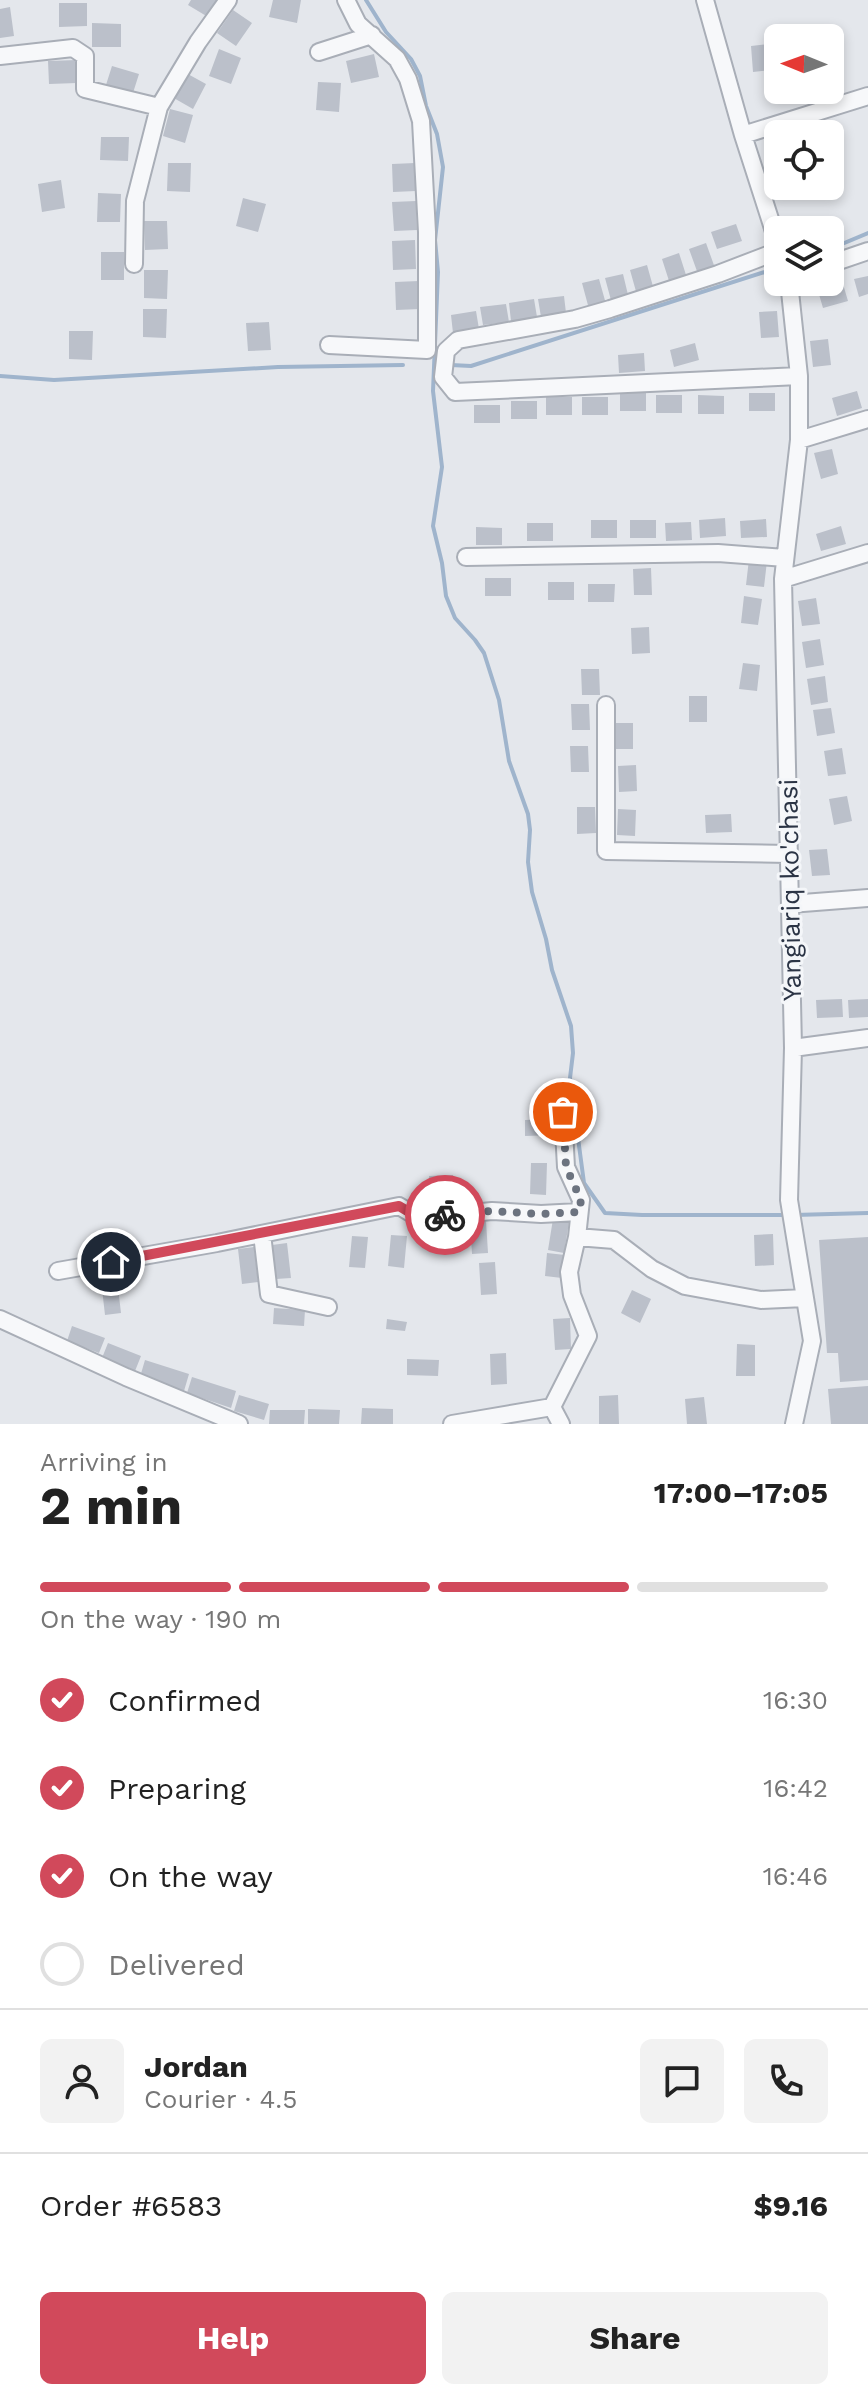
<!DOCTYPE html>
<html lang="en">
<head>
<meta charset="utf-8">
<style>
  body { margin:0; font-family:"Work Sans",sans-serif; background:#f2f2f2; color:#222; height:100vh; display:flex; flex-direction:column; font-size:30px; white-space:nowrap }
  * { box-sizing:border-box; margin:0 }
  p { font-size:26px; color:#767676 }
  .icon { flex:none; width:44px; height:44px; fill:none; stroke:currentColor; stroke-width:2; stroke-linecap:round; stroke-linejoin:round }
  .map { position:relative; height:1424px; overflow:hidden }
  .panel { display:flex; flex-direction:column; background:#fff; flex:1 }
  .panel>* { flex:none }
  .needle { width:52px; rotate:271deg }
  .tools { position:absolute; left:764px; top:24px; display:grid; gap:16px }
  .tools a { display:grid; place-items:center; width:80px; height:80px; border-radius:12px; background:#fff; box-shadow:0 4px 12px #0003; font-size:40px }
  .pin { position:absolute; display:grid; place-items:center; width:68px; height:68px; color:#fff; margin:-34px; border:4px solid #fff; border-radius:50%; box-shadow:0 2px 8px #0007 }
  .courier { position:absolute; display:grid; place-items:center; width:80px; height:80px; margin:-40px; border:6px solid #d1495b; border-radius:50%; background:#fff; color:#222; box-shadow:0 2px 10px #0007 }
  .summary em { font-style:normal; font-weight:700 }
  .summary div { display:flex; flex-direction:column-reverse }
  .summary { display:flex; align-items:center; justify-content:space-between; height:136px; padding:0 40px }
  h1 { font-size:52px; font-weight:700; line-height:60px }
  .bar { display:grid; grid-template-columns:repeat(4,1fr); gap:12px 8px; align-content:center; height:96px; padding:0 40px }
  .bar i { height:10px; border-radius:6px; background:#e0e0e0 }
  .bar .active { background:#d1495b }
  .bar p { grid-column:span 4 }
  .line { display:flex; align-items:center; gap:20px; padding:0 40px; border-top:2px solid #e0e0e0 }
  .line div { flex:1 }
  .round { display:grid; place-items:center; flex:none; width:84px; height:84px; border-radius:12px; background:#f2f2f2 }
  ol { padding:0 40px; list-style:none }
  li { display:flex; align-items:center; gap:24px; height:88px }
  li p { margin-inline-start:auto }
  li .icon { padding:8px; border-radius:50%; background:#d1495b; color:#fff; stroke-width:4 }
  li:last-child { color:#767676 }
  li i { width:44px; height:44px; border:4px solid #e0e0e0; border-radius:50% }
  .button { display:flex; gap:16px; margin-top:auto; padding:16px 40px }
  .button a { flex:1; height:92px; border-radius:12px; background:#d1495b; color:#fff; font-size:32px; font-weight:700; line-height:92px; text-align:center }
  .button a+a { background:#f2f2f2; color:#222 }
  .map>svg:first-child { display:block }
</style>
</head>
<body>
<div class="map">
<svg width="868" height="1424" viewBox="0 0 868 1424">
  <rect width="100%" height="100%" fill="#e4e7ec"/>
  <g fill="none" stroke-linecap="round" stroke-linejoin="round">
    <path stroke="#9fb4cc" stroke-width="4" d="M366 0 386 32 411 59 420 76 426 106 437 134 443 167 435 240 438 272 433 391 442 467 433 526 442 563 446 596 455 618 475 640 484 653 499 700 509 761 528 814 530 830 528 862 532 892 546 939 552 970 571 1026 573 1053 570 1078 584 1183 605 1213 642 1215H786
      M830 249 868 233
      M451 365 471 366 774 269
      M0 376 54 380 278 367 403 365
      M794 1215 868 1213"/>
  </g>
  <path fill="#bbc0ca" d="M191 0H218L208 17 188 5Z
    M273 0H301L297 23 269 17Z
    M59 3H87V26L59 27Z
    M10 7 14 36 0 38V9Z
    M233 10 252 23 236 46 217 33Z
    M92 23 121 24V47H92Z
    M769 44 771 70 753 72 751 46Z
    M219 49 241 58 231 84 209 76Z
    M374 54 379 77 351 83 346 61Z
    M77 60V83L49 84 48 61Z
    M112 66 139 74 132 96 105 88Z
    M186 73 206 84 193 109 172 97Z
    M318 82 341 83 339 112 316 110Z
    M170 109 193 115 185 143 163 136Z
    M101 137H129L128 161 100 160Z
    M168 163H191L190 192 167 191Z
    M415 163 416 191 393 192 392 164Z
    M830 163 840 189 823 195 820 186H830Z
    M61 180 65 208 42 212 38 184Z
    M98 193 121 194 120 222H97Z
    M243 198 266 204 258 232 236 226Z
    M416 201 417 230 394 231 392 202Z
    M144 221H167L168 249 145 250Z
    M736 224 742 241 717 249 711 232Z
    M415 240 416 269 393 270 392 241Z
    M706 243 715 268 698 274 689 249Z
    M101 252H124V280H101Z
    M679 253 687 278 670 284 662 259Z
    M647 265 654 290 637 295 630 270Z
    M144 270H168L167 299 144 298Z
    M623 274 629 299 612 304 605 278Z
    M868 276V294L859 297 854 279Z
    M599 279 606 304 589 309 582 283Z
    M419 281 420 309 396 310 395 282Z
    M843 284 848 301 823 308 818 291Z
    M564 296 566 313 541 317 538 299Z
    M534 299 537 317 511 321 509 303Z
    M506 304 509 322 483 325 480 307Z
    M143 309H167L166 338 143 337Z
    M476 311 479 329 453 333 451 315Z
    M777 311 779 337 761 338 759 312Z
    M269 322 271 350 248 351 246 323Z
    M69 331H93L92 360 69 359Z
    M828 339 831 365 813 367 810 341Z
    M695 343 699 360 674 367 670 350Z
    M644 353 645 371 619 373 618 355Z
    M857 391 862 408 837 416 832 398Z
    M620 393H646V411H620Z
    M749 393H775V411H749Z
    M656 395H682V413H656Z
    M698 395 724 396V414H698Z
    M546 397H572V415H546Z
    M582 397H608V415H582Z
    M511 401H537V419H511Z
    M474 405H500V423H474Z
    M832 449 838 474 821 479 814 453Z
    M725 518 726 536 700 538 699 520Z
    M766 519 767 537 741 538 740 521Z
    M591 520H617V538H591Z
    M630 520H656V538H630Z
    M691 522 692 540 666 541 665 523Z
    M527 523H553V541H527Z
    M841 526 846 544 821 551 816 534Z
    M476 527 502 528V545H476Z
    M749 559 767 561 764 587 746 585Z
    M651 568 652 595H634L633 569Z
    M485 578H511V596H485Z
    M548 582H574V600H548Z
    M588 584H615L614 602H588Z
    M744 596 762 599 758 625 741 623Z
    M816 598 820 624 802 626 798 601Z
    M649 627 650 653 632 654 631 628Z
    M820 639 824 665 806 668 802 642Z
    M743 663 760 665 757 691 739 689Z
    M581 669H599L600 695H582Z
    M825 676 828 702 811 705 807 679Z
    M689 696H707V722H689Z
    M571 704H589L590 730H572Z
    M831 708 835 733 817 736 813 710Z
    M615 723H633V749H615Z
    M570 746H588L589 772H571Z
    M842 748 846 774 828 776 824 751Z
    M636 765 637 791 619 792 618 766Z
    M847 796 852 821 834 825 829 799Z
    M577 807H595L596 833 577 834Z
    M618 809 636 810 635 836 617 835Z
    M731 814 732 832 706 833 705 815Z
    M827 849 830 875 812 876 809 850Z
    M842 999 843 1017 817 1018 816 1000Z
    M868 999V1017L849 1018 848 1000Z
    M556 1119V1135L525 1136V1120Z
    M531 1163H547L546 1195 530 1194Z
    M453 1175 454 1192 430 1193 429 1176Z
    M553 1219 569 1222 564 1253 548 1250Z
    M486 1221 488 1253 472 1254 470 1222Z
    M773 1234 774 1265 755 1266 754 1235Z
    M391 1235 407 1236 404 1268 388 1266Z
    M352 1236 368 1237 365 1268 349 1267Z
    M868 1237V1380L840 1382 838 1353H827L819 1240Z
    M287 1243 291 1278 276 1279 272 1245Z
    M254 1247 258 1282 242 1284 238 1249Z
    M547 1253 565 1255 562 1278 545 1276Z
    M495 1262 497 1294 481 1295 479 1263Z
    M117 1279 121 1313 105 1315 101 1280Z
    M632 1290 651 1299 640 1323 621 1313Z
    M274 1308 305 1310 304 1326 273 1324Z
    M570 1318 571 1349 555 1350 553 1319Z
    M387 1319 407 1322 405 1331 386 1329Z
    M72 1326 105 1338 99 1353 67 1341Z
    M108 1343 141 1356 135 1371 102 1358Z
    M737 1344 755 1345V1376H736Z
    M506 1353 507 1384 491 1385 490 1354Z
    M407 1359 439 1360 438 1376 407 1375Z
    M145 1360 189 1374 184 1391 140 1377Z
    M192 1377 236 1391 231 1408 187 1393Z
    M868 1386V1424H831L828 1389Z
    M239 1395 269 1404 264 1420 234 1411Z
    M618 1395 619 1424H599V1396Z
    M704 1397 707 1424H687L685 1399Z
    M362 1408 393 1409V1424H361Z
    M308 1409 340 1410 339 1424H308Z
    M270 1410H305L304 1424H269Z"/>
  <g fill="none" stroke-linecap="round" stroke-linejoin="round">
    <g stroke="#a9aeb7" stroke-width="20">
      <path id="minor" d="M705 0 743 135 778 244
        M319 52 372 35
        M0 56 73 48 85 56V89L159 107
        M743 135 868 96
        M778 251 718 274 610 309 575 319 458 340 446 351 443 377 455 392 799 376
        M134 264 135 201 159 107 198 42 228 0
        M830 264 868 251
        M789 282 799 376V440L783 579 793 1048 789 1200 812 1341 794 1424
        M329 345 427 350V232L421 121 408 79 397 59 358 24 346 0
        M799 440 868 419
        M466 557 718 553 785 558
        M783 579 868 553
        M606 705V851L789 854
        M790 904 868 898
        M793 1048 868 1038
        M262 1234 269 1294 328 1307
        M577 1237 614 1240 652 1269 685 1286 761 1300 805 1298
        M58 1271 217 1243 399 1206 419 1218 492 1211 541 1214 579 1212
        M0 1319 126 1377 239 1424
        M552 1407 588 1336 572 1295 569 1272 577 1237 581 1200 566 1167 563 1112
        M552 1407 561 1424
        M452 1424 552 1407"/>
    </g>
    <use href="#minor" stroke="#f7f8fa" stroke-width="16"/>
  </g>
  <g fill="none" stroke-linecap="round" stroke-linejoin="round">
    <path stroke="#6c737f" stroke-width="8" stroke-dasharray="0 14.4" d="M445 1215 492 1211 541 1214 579 1212 581 1200 566 1167 563 1112"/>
    <path stroke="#d1495b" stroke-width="10" d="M111 1262 399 1206 419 1218 445 1215"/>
  </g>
  <g text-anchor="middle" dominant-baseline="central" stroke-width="6" stroke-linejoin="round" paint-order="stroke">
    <g font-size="26" fill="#2b3445" stroke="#f4f6f9">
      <text transform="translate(790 890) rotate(-91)">Yangiariq ko'chasi</text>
    </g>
  </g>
</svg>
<div class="tools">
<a><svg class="needle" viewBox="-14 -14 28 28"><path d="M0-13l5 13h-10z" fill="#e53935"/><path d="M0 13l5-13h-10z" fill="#767676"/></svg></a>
<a><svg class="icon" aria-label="locate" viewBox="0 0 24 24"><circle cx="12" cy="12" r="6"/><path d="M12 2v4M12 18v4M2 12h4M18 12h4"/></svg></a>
<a><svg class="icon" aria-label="layers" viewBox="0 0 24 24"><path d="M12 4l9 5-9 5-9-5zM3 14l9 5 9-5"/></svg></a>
</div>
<div class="pin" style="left:563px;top:1112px;background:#ea580c"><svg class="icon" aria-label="bag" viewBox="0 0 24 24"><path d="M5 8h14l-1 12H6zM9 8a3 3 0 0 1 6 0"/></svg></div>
<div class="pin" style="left:111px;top:1262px;background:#1f2937"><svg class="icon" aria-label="home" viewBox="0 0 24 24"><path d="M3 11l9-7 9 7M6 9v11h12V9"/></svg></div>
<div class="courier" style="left:445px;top:1215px"><svg class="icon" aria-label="bike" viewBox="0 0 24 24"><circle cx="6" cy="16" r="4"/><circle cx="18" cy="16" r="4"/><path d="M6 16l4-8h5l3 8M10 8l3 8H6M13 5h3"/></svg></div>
</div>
<section class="panel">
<div class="summary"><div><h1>2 min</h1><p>Arriving in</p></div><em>17:00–17:05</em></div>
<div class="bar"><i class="active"></i><i class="active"></i><i class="active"></i><i></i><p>On the way · 190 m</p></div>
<ol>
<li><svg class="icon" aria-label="check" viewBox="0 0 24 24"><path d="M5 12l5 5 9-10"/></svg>Confirmed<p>16:30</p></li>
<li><svg class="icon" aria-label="check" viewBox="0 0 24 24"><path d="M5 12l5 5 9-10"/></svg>Preparing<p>16:42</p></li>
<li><svg class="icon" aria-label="check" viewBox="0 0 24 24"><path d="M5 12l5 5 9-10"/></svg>On the way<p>16:46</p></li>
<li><i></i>Delivered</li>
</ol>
<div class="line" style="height:144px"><a class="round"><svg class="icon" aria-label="person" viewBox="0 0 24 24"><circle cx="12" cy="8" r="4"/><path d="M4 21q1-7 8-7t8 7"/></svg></a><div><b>Jordan</b><p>Courier · 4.5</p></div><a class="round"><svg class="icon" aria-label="chat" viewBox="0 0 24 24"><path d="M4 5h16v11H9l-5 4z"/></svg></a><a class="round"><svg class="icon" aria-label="phone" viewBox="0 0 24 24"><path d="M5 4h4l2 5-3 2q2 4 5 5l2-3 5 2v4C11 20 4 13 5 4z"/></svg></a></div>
<div class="line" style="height:104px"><div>Order #6583</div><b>$9.16</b></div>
<div class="button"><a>Help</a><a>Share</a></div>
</section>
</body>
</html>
